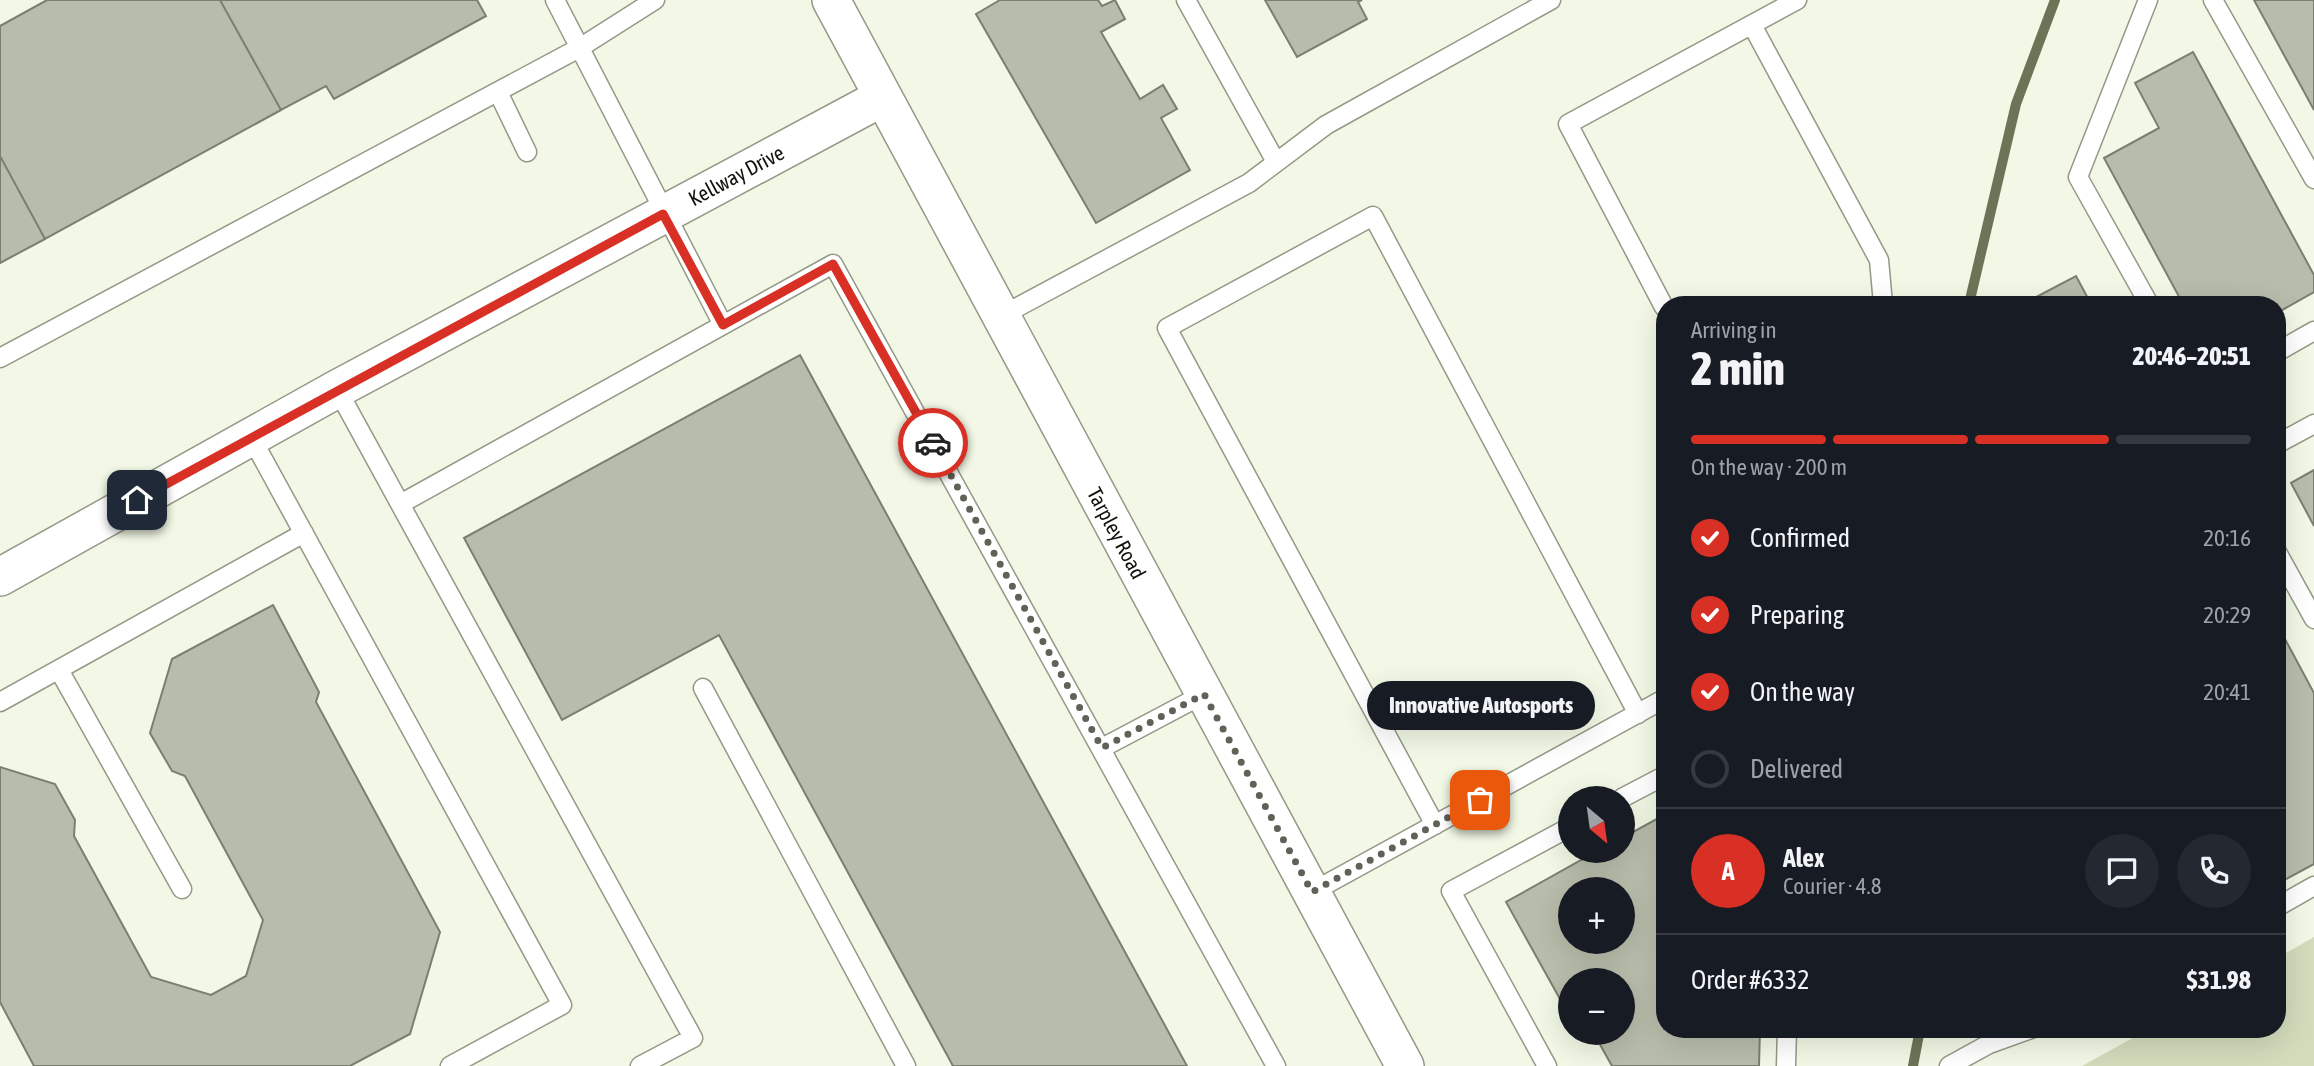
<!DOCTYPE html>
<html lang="en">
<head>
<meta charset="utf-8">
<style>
  body { margin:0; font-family:"Asap Condensed",sans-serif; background:#242831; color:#f1f3f6; height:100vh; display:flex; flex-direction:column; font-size:26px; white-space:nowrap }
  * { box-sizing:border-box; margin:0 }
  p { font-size:23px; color:#9ea1a6 }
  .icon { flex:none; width:38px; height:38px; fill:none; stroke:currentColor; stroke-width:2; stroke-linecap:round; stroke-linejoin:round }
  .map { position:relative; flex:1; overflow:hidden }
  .side { position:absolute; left:1656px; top:296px; width:630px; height:742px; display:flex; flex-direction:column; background:#171b24; border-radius:28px; box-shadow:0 7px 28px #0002 }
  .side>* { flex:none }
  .needle { width:46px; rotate:151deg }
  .tools { position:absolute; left:1558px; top:786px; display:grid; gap:14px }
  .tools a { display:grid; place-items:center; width:77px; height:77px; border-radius:50%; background:#171b24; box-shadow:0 7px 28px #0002; font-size:35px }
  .pin { position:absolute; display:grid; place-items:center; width:60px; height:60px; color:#fff; margin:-30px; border-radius:14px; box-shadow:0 4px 10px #0006 }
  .courier { position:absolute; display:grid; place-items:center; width:70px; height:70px; margin:-35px; border:5px solid #d93025; border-radius:50%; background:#fff; color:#222; box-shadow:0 2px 9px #0007 }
  .bubble { position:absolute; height:49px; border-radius:24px; background:#171b24; box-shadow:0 7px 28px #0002; font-size:23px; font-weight:800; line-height:49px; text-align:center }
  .overview em { font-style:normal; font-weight:800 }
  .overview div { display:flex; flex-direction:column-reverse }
  .overview { display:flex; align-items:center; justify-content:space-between; height:119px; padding:0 35px }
  h1 { font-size:46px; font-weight:800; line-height:52px }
  .bar { display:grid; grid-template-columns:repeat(4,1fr); gap:10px 7px; align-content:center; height:84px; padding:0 35px }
  .bar i { height:9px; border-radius:5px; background:#363941 }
  .bar .active { background:#d93025 }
  .bar p { grid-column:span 4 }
  .line { display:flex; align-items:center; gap:18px; padding:0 35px; border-top:2px solid #363941 }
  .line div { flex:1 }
  .round { display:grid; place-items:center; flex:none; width:74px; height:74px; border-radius:37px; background:#242831 }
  ol { padding:0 35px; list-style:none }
  li { display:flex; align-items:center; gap:21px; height:77px }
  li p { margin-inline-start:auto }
  li .icon { padding:7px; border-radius:50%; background:#d93025; color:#fff; stroke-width:4 }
  li:last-child { color:#9ea1a6 }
  li i { width:38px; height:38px; border:4px solid #363941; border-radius:50% }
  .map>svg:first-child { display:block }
</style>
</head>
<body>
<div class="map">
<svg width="2314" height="1066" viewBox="0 0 2314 1066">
  <rect width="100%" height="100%" fill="#f2f8e5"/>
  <path fill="#d2dcbb" d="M2314 937V1066H2082L2149 1029H2277V958Z"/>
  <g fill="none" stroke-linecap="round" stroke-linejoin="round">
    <path stroke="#6c7457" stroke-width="10" d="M1969 304 2016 104 2055 0
      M1913 1066 1920 1029"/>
  </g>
  <path fill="#b8bdab" stroke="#7a806e" stroke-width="2" fill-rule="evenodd" d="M47 0H220L281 110 45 239 0 156V26Z
    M220 0H477L486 16 334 99 326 86 281 110Z
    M1000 0H1098L1102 6 1115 0 1125 19 1101 32 1140 99 1163 85 1177 109 1161 118 1190 170 1096 223 976 14Z
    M1265 0H1362L1358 2 1367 19 1297 57Z
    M2254 0H2314V110Z
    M2193 52 2314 275V292L2277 313V304H2183L2104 158 2159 128 2135 83Z
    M0 156 45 239 0 263Z
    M2076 276 2091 304H2023Z
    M800 355 1187 1066H953L719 635 562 720 464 538Z
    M2314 470V526L2291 483Z
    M273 605 319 692 316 702 440 932 410 1034 350 1066H34L0 1002V767L55 784 75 820 74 836 151 977 211 995 246 976 263 920 185 776 172 771 150 733 172 659Z
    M2277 624 2314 693V864L2277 884Z
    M1664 815V1029H1760L1759 1066H1612L1593 1032H1622V980H1570V1017L1506 902 1599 850H1622V838ZM1570 889H1622V942H1570Z"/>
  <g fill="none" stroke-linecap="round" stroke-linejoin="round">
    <g stroke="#939987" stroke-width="21">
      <path id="service" d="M555 0 723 325
        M1186 0 1276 162
        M2148 0 2078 177 2149 304
        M2213 0 2314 179
        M1752 25 1879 260 1883 304
        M498 92 527 152
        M1664 307 1568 124 1797 0
        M1001 316 1249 183 1326 125 1551 0
        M2277 352 2314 331
        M0 358 581 47 655 0
        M337 389 693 1038 640 1066
        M251 437 562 1005 450 1066
        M2277 444 2314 424
        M402 503 833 264 1276 1066
        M2277 552 2314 619
        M59 670 182 889
        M703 688 906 1066
        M0 702 304 533
        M1102 748 1204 694
        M1622 798 1664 776
        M1435 825 1167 328 1373 216 1638 714
        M1312 892 1664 699
        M2277 907 2314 886
        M1547 1066 1451 891 1570 827
        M1786 1066 1787 1029
        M1949 1066 1989 1044 2031 1029"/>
    </g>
    <g stroke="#939987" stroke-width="40">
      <path id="minor" d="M831 0 1405 1066
        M0 577 337 389 883 97"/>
    </g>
    <use href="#service" stroke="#fff" stroke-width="18"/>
    <use href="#minor" stroke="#fff" stroke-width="37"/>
  </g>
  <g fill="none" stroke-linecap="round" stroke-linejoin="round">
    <path stroke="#5f6257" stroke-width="7" stroke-dasharray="0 12.6" d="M933 443 1102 748 1204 694 1312 892 1480 800"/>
    <path stroke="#d93025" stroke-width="9" d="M137 500 663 214 723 325 833 264 933 443"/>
  </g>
  <g text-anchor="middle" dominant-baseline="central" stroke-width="5" stroke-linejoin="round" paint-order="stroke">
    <g font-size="21" fill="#10120b" stroke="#fff">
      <text transform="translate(736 175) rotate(-28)">Kellway Drive</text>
      <text transform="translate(1117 533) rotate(62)">Tarpley Road</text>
    </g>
  </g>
</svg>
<div class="tools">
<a><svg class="needle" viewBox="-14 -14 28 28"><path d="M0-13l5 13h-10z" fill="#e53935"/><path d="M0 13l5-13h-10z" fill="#9ea1a6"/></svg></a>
<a>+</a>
<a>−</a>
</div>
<div class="pin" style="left:1480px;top:800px;background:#ea580c"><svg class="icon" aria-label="bag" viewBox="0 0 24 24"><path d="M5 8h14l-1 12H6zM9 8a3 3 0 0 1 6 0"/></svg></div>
<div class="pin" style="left:137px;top:500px;background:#1f2937"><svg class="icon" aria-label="home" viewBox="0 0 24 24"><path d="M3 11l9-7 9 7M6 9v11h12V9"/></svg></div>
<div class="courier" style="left:933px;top:443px"><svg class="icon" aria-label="car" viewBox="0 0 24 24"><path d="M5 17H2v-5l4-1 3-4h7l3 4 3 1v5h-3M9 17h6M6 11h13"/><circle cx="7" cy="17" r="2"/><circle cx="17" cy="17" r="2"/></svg></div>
<div class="bubble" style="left:1367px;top:681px;width:228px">Innovative Autosports</div>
<section class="side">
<div class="overview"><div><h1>2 min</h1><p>Arriving in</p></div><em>20:46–20:51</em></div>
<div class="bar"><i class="active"></i><i class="active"></i><i class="active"></i><i></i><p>On the way · 200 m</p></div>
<ol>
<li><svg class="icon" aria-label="check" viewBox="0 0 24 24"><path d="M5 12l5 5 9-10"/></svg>Confirmed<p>20:16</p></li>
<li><svg class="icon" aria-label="check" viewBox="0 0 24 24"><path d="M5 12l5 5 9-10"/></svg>Preparing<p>20:29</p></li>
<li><svg class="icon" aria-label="check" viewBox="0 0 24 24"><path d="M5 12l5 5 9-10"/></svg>On the way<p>20:41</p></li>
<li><i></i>Delivered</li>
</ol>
<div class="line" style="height:126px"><b class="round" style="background:#d93025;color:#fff">A</b><div><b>Alex</b><p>Courier · 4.8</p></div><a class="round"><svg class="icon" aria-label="chat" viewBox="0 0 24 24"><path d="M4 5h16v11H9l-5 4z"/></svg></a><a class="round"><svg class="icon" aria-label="phone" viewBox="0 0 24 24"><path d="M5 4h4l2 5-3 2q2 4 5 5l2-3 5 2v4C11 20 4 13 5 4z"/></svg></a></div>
<div class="line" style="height:91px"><div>Order #6332</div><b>$31.98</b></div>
</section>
</div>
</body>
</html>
